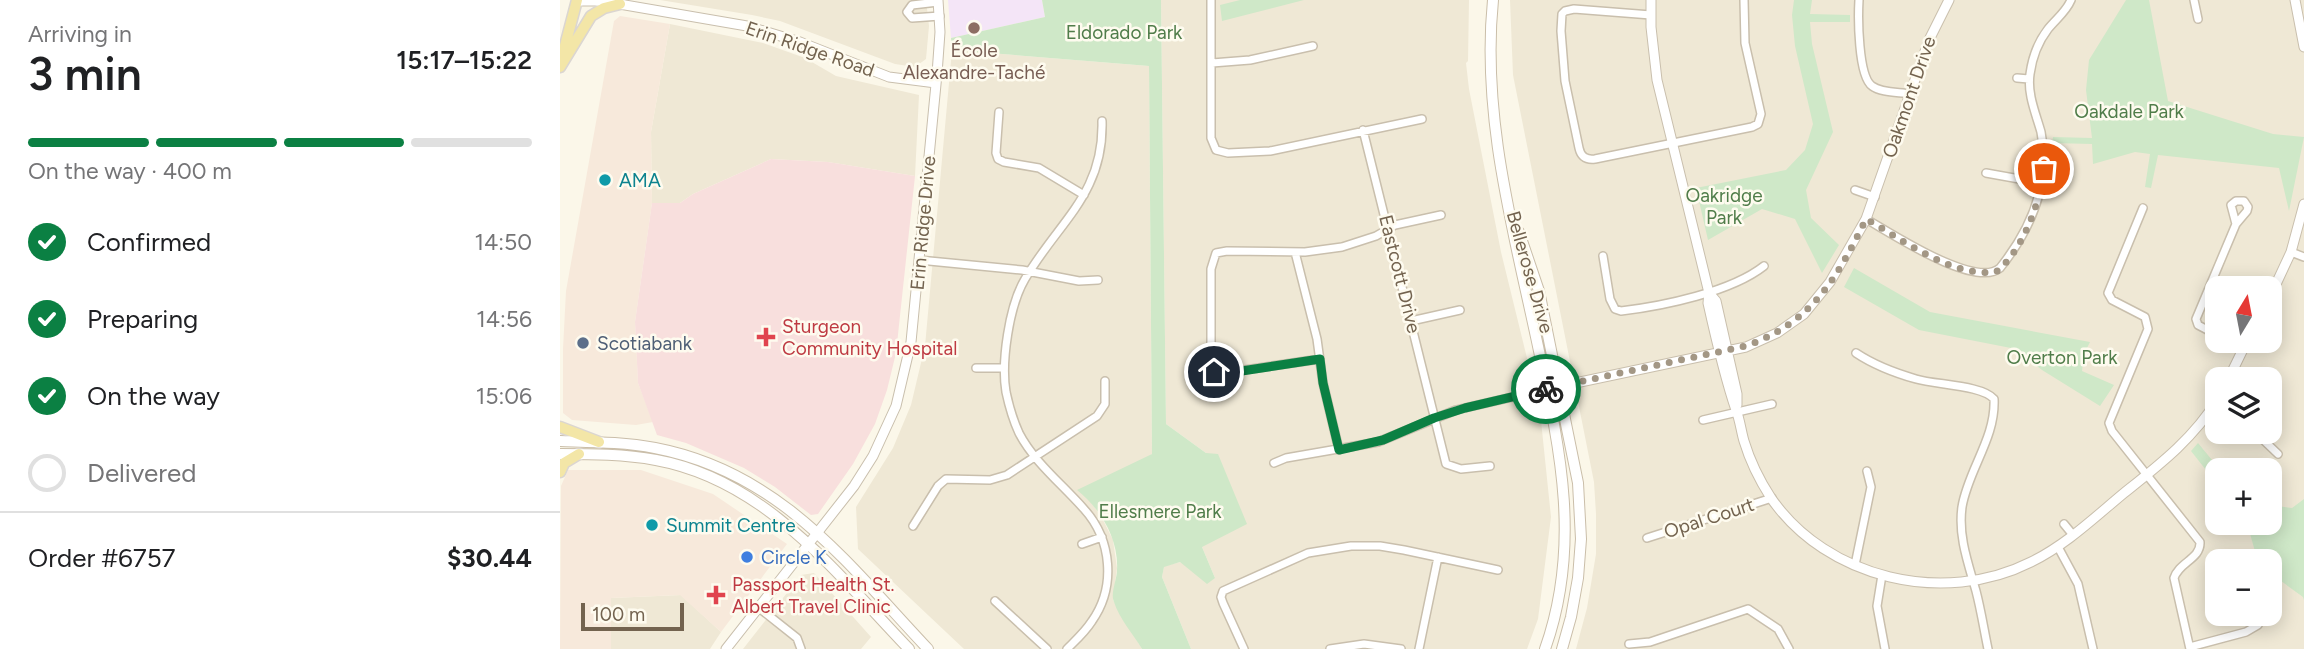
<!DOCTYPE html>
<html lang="en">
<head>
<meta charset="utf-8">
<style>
  body { margin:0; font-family:Figtree,sans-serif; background:#f2f2f2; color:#202124; height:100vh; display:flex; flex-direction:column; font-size:26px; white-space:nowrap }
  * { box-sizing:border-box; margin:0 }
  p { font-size:23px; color:#757577 }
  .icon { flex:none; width:38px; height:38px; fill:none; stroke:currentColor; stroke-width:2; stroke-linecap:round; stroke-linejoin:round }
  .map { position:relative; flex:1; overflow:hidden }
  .sheet { display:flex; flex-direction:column; background:#fff; width:560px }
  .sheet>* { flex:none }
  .needle { width:46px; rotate:10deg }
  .controls { position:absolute; left:1645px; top:276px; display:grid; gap:14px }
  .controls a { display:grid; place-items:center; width:77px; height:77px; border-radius:14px; background:#fff; box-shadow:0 4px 18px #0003; font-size:35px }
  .scale { position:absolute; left:21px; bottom:18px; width:103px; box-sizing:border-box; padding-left:7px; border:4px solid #73634f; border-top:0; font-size:19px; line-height:24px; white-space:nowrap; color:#73634f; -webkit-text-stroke:5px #fefbef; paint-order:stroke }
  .pin { position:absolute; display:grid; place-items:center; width:60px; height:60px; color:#fff; margin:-30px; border:4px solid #fff; border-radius:50%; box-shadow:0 2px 7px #0007 }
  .courier { position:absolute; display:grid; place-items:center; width:70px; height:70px; margin:-35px; border:5px solid #0b8043; border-radius:50%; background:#fff; color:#222; box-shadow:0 2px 9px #0007 }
  .headline em { font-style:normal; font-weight:600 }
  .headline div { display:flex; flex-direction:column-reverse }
  .headline { display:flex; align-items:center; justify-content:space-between; height:119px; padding:0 28px }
  h1 { font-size:46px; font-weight:600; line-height:52px }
  .bar { display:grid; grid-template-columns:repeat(4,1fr); gap:10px 7px; align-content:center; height:84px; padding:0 28px }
  .bar i { height:9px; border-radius:5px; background:#e0e0e0 }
  .bar .selected { background:#0b8043 }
  .bar p { grid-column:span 4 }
  .line { display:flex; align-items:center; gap:18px; padding:0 28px; border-top:2px solid #e0e0e0 }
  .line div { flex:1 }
  ol { padding:0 28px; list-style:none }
  li { display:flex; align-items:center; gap:21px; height:77px }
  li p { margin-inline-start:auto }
  li .icon { padding:7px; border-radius:50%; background:#0b8043; color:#fff; stroke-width:4 }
  li:last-child { color:#757577 }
  li i { width:38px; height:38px; border:4px solid #e0e0e0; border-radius:50% }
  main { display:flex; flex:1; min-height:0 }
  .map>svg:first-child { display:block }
</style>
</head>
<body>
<main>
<section class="sheet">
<div class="headline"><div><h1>3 min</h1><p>Arriving in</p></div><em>15:17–15:22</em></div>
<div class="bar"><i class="selected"></i><i class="selected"></i><i class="selected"></i><i></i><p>On the way · 400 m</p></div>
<ol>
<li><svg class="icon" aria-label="check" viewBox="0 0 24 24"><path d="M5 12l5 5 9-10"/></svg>Confirmed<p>14:50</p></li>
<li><svg class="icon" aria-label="check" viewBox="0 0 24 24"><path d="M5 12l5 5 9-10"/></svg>Preparing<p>14:56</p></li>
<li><svg class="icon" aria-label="check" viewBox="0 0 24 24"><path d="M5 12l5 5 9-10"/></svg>On the way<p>15:06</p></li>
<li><i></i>Delivered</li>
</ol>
<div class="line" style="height:91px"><div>Order #6757</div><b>$30.44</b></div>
</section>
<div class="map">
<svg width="1744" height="649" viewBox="0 0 1744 649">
  <rect width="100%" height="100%" fill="#fbf7e9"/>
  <path fill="#efe8d5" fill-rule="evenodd" d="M100 0H366L369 26 366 59 355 67 335 64 220 21 192 15Z
    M601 0H909L908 61 906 63 909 89 941 252 980 411 991 517 978 619 967 649H631L602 577 604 566 620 562 655 578 642 547 646 453 606 424Z
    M950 0H1744V649H1016L1027 608 1036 554V514L1034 482 953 75ZM1657 289H1710V341H1657ZM1657 380H1710V432H1657ZM1657 471H1710V523H1657ZM1657 562H1710V614H1657Z
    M110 24 203 43 245 58 276 76 359 95 355 176 268 162 211 159 133 194 120 203H92L91 132Z
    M392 50 589 66 592 454 529 499 542 518 553 540 557 568 553 600 582 649H404L298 549 296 507 333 448 351 405 365 346Z
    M254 573 311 637 301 649H183L241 575Z
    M121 595 161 632 150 649H51V598Z"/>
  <path fill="#f7e9db" d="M60 16 110 24 91 132 92 203 75 322 78 383 93 422 76 425 12 420 3 413V349L6 291 54 21Z
    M8 470H81L153 494 227 544 161 632 120 595 51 598V649H0L1 486Z"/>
  <path fill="#f4e5f7" d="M388 0H482L485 17 391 38Z"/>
  <path fill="#f8dfdd" d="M211 159 268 162 355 176 336 353 327 390 315 424 293 464 258 514 251 515 215 487 184 468 126 443 97 435 78 383 75 322 92 203H120L133 194Z"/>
  <path fill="#cfe8c8" d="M482 0H601L606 424 646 453 658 454 687 524 642 547 655 578 647 584 620 562 604 567 602 577 631 649H582C573 634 559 618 554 602 550 593 557 580 557 570 559 539 540 508 517 490L592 454 589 66 392 50 391 38 485 17Z
    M680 0H744L662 21 660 5Z
    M1234 0H1252L1250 14 1290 15V22H1250L1252 44 1273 132 1246 190 1251 218 1279 245 1262 273 1235 219 1202 209 1148 240 1136 188 1226 170 1245 150 1253 124 1235 46 1232 15Z
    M1566 0H1589L1608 101 1713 134 1744 137 1729 211 1719 168 1598 155 1591 188 1585 187 1590 154 1575 152 1533 164 1532 144 1492 143 1493 137 1532 138 1526 90 1529 60Z
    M1294 268 1370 312 1530 342 1524 354 1522 371 1554 385 1540 406 1482 370 1456 349 1359 330 1284 287Z
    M1638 443 1661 471H1657V484L1631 451Z
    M1744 499V600L1743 597 1710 573V562H1698L1687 523H1710V505L1732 508Z"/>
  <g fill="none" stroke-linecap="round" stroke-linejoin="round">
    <g stroke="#c9bfad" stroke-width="10">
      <path id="minor" d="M651 0V138L656 150 668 153 710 151 862 119
        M1299 0C1298 17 1298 76 1312 86 1321 93 1340 92 1350 94
        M1634 0 1638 19
        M378 2 352 5 347 12 352 18 380 16
        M1091 15 1014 9 1005 11 1002 14 1001 31 1005 81 1019 148C1021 157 1026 160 1035 159L1192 127 1198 124 1201 114 1185 43 1184 0
        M652 63 690 60 753 46
        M1457 78 1469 79
        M439 112 436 153 438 159 444 162 479 168 524 195
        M803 130 886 464 901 469 930 466
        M1426 173 1482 183
        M1295 190 1315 197
        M1583 208 1548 293 1552 300 1585 317 1588 329 1549 423 1552 431 1640 542C1641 559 1619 562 1614 578L1630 649
        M1306 219C1331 233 1415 289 1440 268 1471 229 1491 183 1481 132 1476 114 1467 94 1470 74 1472 59 1478 42 1488 29 1496 19 1506 12 1511 0
        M735 252 757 339 763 383 779 450
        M1731 252 1744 257
        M1043 256 1050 299 1055 309 1061 311C1103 306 1171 292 1204 266
        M359 260 462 270 519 281 538 280
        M851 321 900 310
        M1657 335 1638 325 1636 319 1676 224 1687 211 1688 207 1684 201H1676L1671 205 1676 224
        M1670 341 1684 348
        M1296 353C1314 365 1335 373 1356 379 1376 385 1422 385 1434 399 1436 438 1408 470 1402 507 1398 536 1408 563 1416 591 1421 610 1424 630 1428 649
        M416 368H444
        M657 374 652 370 651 366V269L656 253 667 251 745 252 782 247 816 236 835 225 881 215
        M651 394 657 374 760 359
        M1143 420 1212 404
        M1695 432 1718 454
        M714 463 726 458 818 442 896 410 987 389
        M1504 524 1513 535
        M353 526 378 486 386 479 430 480 447 475 537 416 545 404V381
        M1087 538 1212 498
        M522 544 542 537
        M1498 547 1518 584 1533 649
        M1295 565 1311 487 1307 471
        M1322 575 1317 606 1325 649
        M435 601 487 649
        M198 607 237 638 241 649
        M1069 644 1090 642 1188 609 1218 629 1229 649
        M1630 647 1686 632 1698 625
        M507 649C516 640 525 632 532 621 556 587 552 540 524 509 502 484 474 462 459 433 453 420 449 406 446 392 441 362 449 306 465 279 499 221 544 194 542 121
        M684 649 663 603 661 597 663 591 748 553 791 546H820L844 550 938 570
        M770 649 804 644 841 649
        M859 649 878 557"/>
    </g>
    <g stroke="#c9bfad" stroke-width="11">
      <path id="tertiary" d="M1091 0V27L1097 80 1149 293 1148 303C1156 339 1164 375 1176 410 1180 420 1181 431 1184 441 1190 461 1200 481 1211 498 1267 579 1384 606 1471 562 1506 545 1535 517 1564 493 1599 465 1634 438 1657 400
        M1735 0 1744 47
        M17 1H42L187 26 240 42 329 77 376 83
        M1149 293 1156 301 1177 394V405
        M1710 297 1731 252 1744 204
        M1668 380 1687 341
        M987 389 1186 347 1217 333 1244 314 1270 282 1306 219 1369 40 1389 0
        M166 649 294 486 313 456 336 406 351 342 377 74 380 32 378 0"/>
    </g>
    <g stroke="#cabea9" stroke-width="12">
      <path id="secondary" d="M933 0C921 119 955 236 979 351 1001 453 1021 547 985 649
        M959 232 979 291 1018 483 1021 539 1018 578 1011 617 1002 649
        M0 441C32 442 64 442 95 448 220 472 286 562 368 649
        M0 454C32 454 64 454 96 460 206 480 276 573 349 649"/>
    </g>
    <g stroke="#dbd6d1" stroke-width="13">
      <path id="primary" d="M1 61 17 0
        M0 67 31 16 44 8 60 4
        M0 427 39 442
        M0 472 4 463 19 454"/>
    </g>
    <use href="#minor" stroke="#fff" stroke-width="7"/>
    <use href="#tertiary" stroke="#fff" stroke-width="9"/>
    <use href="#secondary" stroke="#fff" stroke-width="10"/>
    <use href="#primary" stroke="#f3e6a7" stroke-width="10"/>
  </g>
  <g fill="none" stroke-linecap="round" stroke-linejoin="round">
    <path stroke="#a39785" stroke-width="7" stroke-dasharray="0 12.6" d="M986 389 1186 346C1252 322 1276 280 1306 219 1342 239 1392 278 1436 272 1463 250 1480 203 1484 169"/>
    <path stroke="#0b8043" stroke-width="9" d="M654 372 662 374 760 359 763 383 779 450 823 440 874 418 905 408 986 389"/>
  </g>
  <circle fill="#8d6e63" stroke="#fefbef" stroke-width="2.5" cx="414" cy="28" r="7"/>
  <g fill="#0f9aa8" stroke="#fefbef" stroke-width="2.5">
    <circle cx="45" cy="180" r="7"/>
    <circle cx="92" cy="525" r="7"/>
  </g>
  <g fill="#e0444e" stroke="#fefbef" stroke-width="2.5">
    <path d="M202.5 326.5h7v7h7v7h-7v7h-7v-7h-7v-7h7z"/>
    <path d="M152.5 584.5h7v7h7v7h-7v7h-7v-7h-7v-7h7z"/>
  </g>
  <circle fill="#5c6f8a" stroke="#fefbef" stroke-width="2.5" cx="23" cy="343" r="7"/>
  <circle fill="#3f7fe0" stroke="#fefbef" stroke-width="2.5" cx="187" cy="557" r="7"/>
  <g text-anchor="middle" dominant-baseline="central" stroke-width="5" stroke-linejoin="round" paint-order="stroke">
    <g font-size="19" fill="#507d4a" stroke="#fefbef">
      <text x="564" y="32">Eldorado Park</text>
      <text x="1569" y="111">Oakdale Park</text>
      <text x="1164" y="195">Oakridge<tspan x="1164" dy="22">Park</tspan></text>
      <text x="1502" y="357">Overton Park</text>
      <text x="600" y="511">Ellesmere Park</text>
    </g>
    <g font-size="19" fill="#73634f" stroke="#fefbef">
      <text transform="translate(250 49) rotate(19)">Erin Ridge Road</text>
      <text transform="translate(1349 97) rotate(-71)">Oakmont Drive</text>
      <text transform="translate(363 223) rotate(-85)">Erin Ridge Drive</text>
      <text transform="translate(970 272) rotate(74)">Bellerose Drive</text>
      <text transform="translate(840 274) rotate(76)">Eastcott Drive</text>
      <text transform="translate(1149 518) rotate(-18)">Opal Court</text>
    </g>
    <g font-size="19" fill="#785e54" stroke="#fefbef">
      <text x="414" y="50">École<tspan x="414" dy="22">Alexandre-Taché</tspan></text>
    </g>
    <g font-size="19" fill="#0d838f" stroke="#fefbef" text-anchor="start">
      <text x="59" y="180">AMA</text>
      <text x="106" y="525">Summit Centre</text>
    </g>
    <g font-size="19" fill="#be3a42" stroke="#fefbef" text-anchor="start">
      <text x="222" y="326">Sturgeon<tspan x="222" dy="22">Community Hospital</tspan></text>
      <text x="172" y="584">Passport Health St.<tspan x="172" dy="22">Albert Travel Clinic</tspan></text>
    </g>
    <g font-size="19" fill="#4e5e75" stroke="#fefbef" text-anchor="start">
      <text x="37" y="343">Scotiabank</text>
    </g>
    <g font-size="19" fill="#366cbe" stroke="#fefbef" text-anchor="start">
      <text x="201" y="557">Circle K</text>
    </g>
  </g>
</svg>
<div class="controls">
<a><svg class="needle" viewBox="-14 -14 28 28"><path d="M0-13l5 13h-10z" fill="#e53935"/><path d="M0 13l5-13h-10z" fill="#757577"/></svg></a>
<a><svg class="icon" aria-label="layers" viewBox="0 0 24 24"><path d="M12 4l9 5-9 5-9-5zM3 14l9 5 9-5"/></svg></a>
<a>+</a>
<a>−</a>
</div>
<div class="scale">100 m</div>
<div class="pin" style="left:1484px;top:169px;background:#ea580c"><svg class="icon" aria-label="bag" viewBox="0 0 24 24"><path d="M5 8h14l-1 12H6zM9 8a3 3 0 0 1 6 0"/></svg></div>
<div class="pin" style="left:654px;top:372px;background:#1f2937"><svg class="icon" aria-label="home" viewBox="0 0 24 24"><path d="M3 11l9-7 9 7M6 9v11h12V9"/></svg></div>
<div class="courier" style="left:986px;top:389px"><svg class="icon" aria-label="bike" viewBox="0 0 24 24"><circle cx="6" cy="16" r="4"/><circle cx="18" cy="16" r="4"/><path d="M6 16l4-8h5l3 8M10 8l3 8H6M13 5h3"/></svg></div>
</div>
</main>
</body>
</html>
